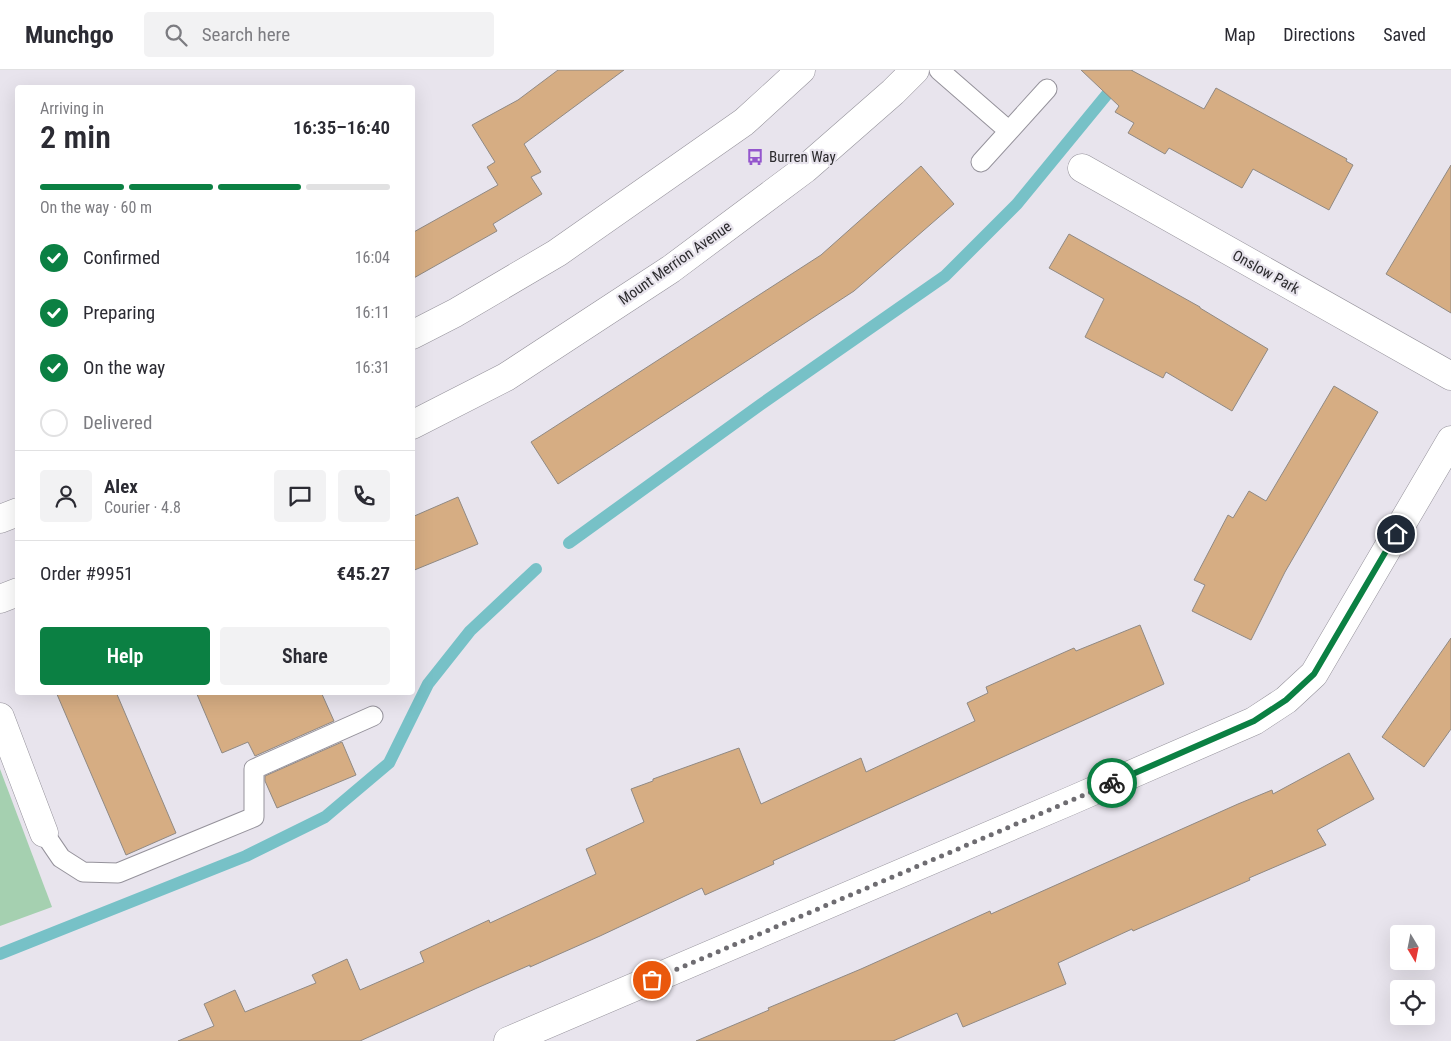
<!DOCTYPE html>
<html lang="en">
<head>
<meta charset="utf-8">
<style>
  body { margin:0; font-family:"Roboto Condensed",sans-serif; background:#f2f2f3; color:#2b2b33; height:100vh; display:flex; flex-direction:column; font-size:19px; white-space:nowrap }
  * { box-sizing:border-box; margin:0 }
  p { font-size:16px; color:#7c7c81 }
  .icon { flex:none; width:28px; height:28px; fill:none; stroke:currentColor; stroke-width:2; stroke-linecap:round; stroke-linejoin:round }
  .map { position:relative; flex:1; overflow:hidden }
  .side { position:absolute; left:15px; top:15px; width:400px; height:610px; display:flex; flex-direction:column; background:#fff; border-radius:5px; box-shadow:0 5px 20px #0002 }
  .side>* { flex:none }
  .needle { width:32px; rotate:170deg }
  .fabs { position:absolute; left:1390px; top:855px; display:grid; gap:10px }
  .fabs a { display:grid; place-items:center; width:45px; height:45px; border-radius:5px; background:#fff; box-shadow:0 5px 20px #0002; font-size:25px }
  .pin { position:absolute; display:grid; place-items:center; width:42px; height:42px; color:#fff; margin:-21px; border:2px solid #fff; border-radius:50%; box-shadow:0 1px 5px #0007 }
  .courier { position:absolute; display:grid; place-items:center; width:50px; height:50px; margin:-25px; border:4px solid #0b8043; border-radius:50%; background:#fff; color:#222; box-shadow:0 1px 6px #0007 }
  .overview em { font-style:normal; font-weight:600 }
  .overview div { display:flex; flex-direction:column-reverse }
  .overview { display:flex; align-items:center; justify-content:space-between; height:85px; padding:0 25px }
  h1 { font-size:32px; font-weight:600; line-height:38px }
  .bar { display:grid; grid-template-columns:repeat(4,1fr); gap:8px 5px; align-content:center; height:60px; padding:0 25px }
  .bar i { height:6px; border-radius:4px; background:#e1e1e2 }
  .bar .current { background:#0b8043 }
  .bar p { grid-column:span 4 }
  .line { display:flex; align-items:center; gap:12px; padding:0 25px; border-top:1px solid #e1e1e2 }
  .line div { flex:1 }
  .round { display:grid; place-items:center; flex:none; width:52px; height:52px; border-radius:5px; background:#f2f2f3 }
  ol { padding:0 25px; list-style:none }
  li { display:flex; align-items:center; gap:15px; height:55px }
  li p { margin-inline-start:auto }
  li .icon { padding:5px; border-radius:50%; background:#0b8043; color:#fff; stroke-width:4 }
  li:last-child { color:#7c7c81 }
  li i { width:28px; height:28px; border:2px solid #e1e1e2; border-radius:50% }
  .cta { display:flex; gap:10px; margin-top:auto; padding:10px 25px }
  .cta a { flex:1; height:58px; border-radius:5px; background:#0b8043; color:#fff; font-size:20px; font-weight:600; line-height:58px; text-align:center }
  .cta a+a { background:#f2f2f3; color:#2b2b33 }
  header { display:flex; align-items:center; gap:30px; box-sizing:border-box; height:70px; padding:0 25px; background:#fff; border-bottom:1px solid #e1e1e2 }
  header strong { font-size:24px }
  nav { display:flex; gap:28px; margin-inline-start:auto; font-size:18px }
  .search { width:350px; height:45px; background:#f2f2f3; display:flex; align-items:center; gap:12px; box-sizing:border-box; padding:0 18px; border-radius:5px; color:#7c7c81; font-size:19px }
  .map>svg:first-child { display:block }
</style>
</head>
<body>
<header>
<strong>Munchgo</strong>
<div class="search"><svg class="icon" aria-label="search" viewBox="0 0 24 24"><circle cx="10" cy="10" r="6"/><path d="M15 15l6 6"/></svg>Search here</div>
<nav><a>Map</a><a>Directions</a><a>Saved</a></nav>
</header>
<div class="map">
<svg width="1451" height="971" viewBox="0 0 1451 971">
  <rect width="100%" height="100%" fill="#e8e4ed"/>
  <path fill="#a5d0b0" d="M0 699 52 837 0 856Z"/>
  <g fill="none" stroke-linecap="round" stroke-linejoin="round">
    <path stroke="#77c1c7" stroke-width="12" d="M569 473 760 335 945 206 1017 134 1127 0
      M0 884 246 786 325 747 389 693 428 614 470 561 536 499"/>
  </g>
  <path fill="#d6ad83" stroke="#908983" d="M558 0H624L524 74 541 102 531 107 542 124 493 154 497 161 412 209V163L498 115 487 97 495 92 472 55 518 30Z
    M1081 0H1131L1204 39 1216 18 1347 89 1346 91 1353 95 1329 140 1253 99 1242 118 1169 78 1165 84 1128 63 1134 53 1115 42 1119 36Z
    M1451 95V243L1386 204Z
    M921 96 954 134 854 221 558 414 531 372 821 185Z
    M1069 164 1200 237V238L1268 279 1232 341 1166 302 1163 308 1085 267 1104 229 1049 198Z
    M1334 316 1378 342 1285 502 1251 570 1192 541 1205 515 1194 510 1228 445 1233 448 1249 421 1266 431Z
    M458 427 478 474 412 501V447Z
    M1140 555 1164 614 773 791 774 794 705 825 702 818 600 866 530 897V895L477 918 360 971H178L214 956 204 934 235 920 245 942 316 913 312 905 347 889 360 920 424 892 420 882 489 850 490 853 596 804 586 779 644 752 631 719 653 711V709L739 678 761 734 861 688 866 702 975 651 967 633 988 623 986 617 1074 578 1076 581Z
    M1451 568V659L1424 697 1382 667Z
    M56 622H116L176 763 126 785Z
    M196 622H321L334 651 255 686 248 672 222 683Z
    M342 672 356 705 277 738 265 711V706Z
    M1349 683 1374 729 1317 760 1326 775 1249 808 1250 810 1133 861 1132 859 1058 893 1066 914 963 957 957 943 893 971H696L769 940 768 938 861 899 990 841 991 844 1238 734 1272 720 1273 724Z"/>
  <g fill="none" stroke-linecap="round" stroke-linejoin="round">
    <g stroke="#95929b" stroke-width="21">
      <path id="lane" d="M939 0 1009 61
        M981 92 1047 19
        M44 763 61 788 83 802 118 803 254 747V699L373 646"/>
    </g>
    <g stroke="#95929b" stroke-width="29">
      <path id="street" d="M1082 98 1451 306
        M412 265 455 243 557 183 744 52 801 0
        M0 449 18 442
        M0 647 44 763
        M508 971 1070 731 1254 651 1286 630 1314 604 1451 370"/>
    </g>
    <g stroke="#95929b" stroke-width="29">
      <path id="secondary" d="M412 355 506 307 671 199 805 99 893 22 915 0
        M0 529 18 522"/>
    </g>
    <use href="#lane" stroke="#fff" stroke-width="19"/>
    <use href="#street" stroke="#fff" stroke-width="28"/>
    <use href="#secondary" stroke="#fff" stroke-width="28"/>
  </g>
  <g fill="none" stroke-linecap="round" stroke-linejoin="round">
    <path stroke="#6e6c71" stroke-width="5" stroke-dasharray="0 9" d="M652 910 1112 713"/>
    <path stroke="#0b8043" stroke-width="6" d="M1112 713 1254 651 1286 630 1314 604 1396 464"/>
  </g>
  <defs>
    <g id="bus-bare" transform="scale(1.35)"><path d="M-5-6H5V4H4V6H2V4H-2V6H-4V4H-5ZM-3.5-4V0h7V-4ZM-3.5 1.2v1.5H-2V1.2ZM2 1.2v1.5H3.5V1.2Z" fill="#9456cd" stroke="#e8e4ed" stroke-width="2.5" paint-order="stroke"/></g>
  </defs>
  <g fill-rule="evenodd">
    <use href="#bus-bare" x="755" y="87"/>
  </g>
  <g text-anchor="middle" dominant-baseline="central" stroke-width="4.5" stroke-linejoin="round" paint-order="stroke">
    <g font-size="15" fill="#2c2b2e" stroke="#e8e4ed" text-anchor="start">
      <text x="769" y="87">Burren Way</text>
    </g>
    <g font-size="15" fill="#2c2b2e" stroke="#e8e4ed">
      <text transform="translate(675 193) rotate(-35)">Mount Merrion Avenue</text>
      <text transform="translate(1266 202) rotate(29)">Onslow Park</text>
    </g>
  </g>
</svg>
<div class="fabs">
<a><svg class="needle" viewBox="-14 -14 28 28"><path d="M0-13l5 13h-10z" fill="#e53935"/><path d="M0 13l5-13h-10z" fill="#7c7c81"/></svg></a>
<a><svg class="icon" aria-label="locate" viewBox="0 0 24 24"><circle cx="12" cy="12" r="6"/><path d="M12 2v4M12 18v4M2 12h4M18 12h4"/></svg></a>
</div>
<div class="pin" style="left:652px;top:910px;background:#ea580c"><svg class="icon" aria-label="bag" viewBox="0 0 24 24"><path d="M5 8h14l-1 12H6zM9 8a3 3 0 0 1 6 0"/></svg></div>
<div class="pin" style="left:1396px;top:464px;background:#1f2937"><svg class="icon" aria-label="home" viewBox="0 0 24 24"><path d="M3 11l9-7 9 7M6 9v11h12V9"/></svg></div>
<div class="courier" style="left:1112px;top:713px"><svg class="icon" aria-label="bike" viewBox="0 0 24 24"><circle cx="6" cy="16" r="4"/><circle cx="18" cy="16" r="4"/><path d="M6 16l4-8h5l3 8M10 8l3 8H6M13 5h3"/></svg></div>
<section class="side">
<div class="overview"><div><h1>2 min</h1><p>Arriving in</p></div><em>16:35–16:40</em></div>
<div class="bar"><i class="current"></i><i class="current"></i><i class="current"></i><i></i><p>On the way · 60 m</p></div>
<ol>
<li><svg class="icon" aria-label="check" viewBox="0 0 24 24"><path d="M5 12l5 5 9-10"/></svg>Confirmed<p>16:04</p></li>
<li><svg class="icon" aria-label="check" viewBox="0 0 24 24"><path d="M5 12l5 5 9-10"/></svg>Preparing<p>16:11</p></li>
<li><svg class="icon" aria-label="check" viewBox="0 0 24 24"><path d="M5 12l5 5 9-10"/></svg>On the way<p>16:31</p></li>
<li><i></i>Delivered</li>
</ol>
<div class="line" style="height:90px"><a class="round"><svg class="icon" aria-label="person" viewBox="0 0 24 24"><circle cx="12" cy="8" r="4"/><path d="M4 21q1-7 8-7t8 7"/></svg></a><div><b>Alex</b><p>Courier · 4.8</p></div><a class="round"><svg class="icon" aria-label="chat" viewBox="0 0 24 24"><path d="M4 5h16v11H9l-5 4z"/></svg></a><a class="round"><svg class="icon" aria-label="phone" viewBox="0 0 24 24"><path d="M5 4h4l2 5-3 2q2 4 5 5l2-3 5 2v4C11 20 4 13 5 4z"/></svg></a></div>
<div class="line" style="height:65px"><div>Order #9951</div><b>€45.27</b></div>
<div class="cta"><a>Help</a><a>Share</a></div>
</section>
</div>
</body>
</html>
